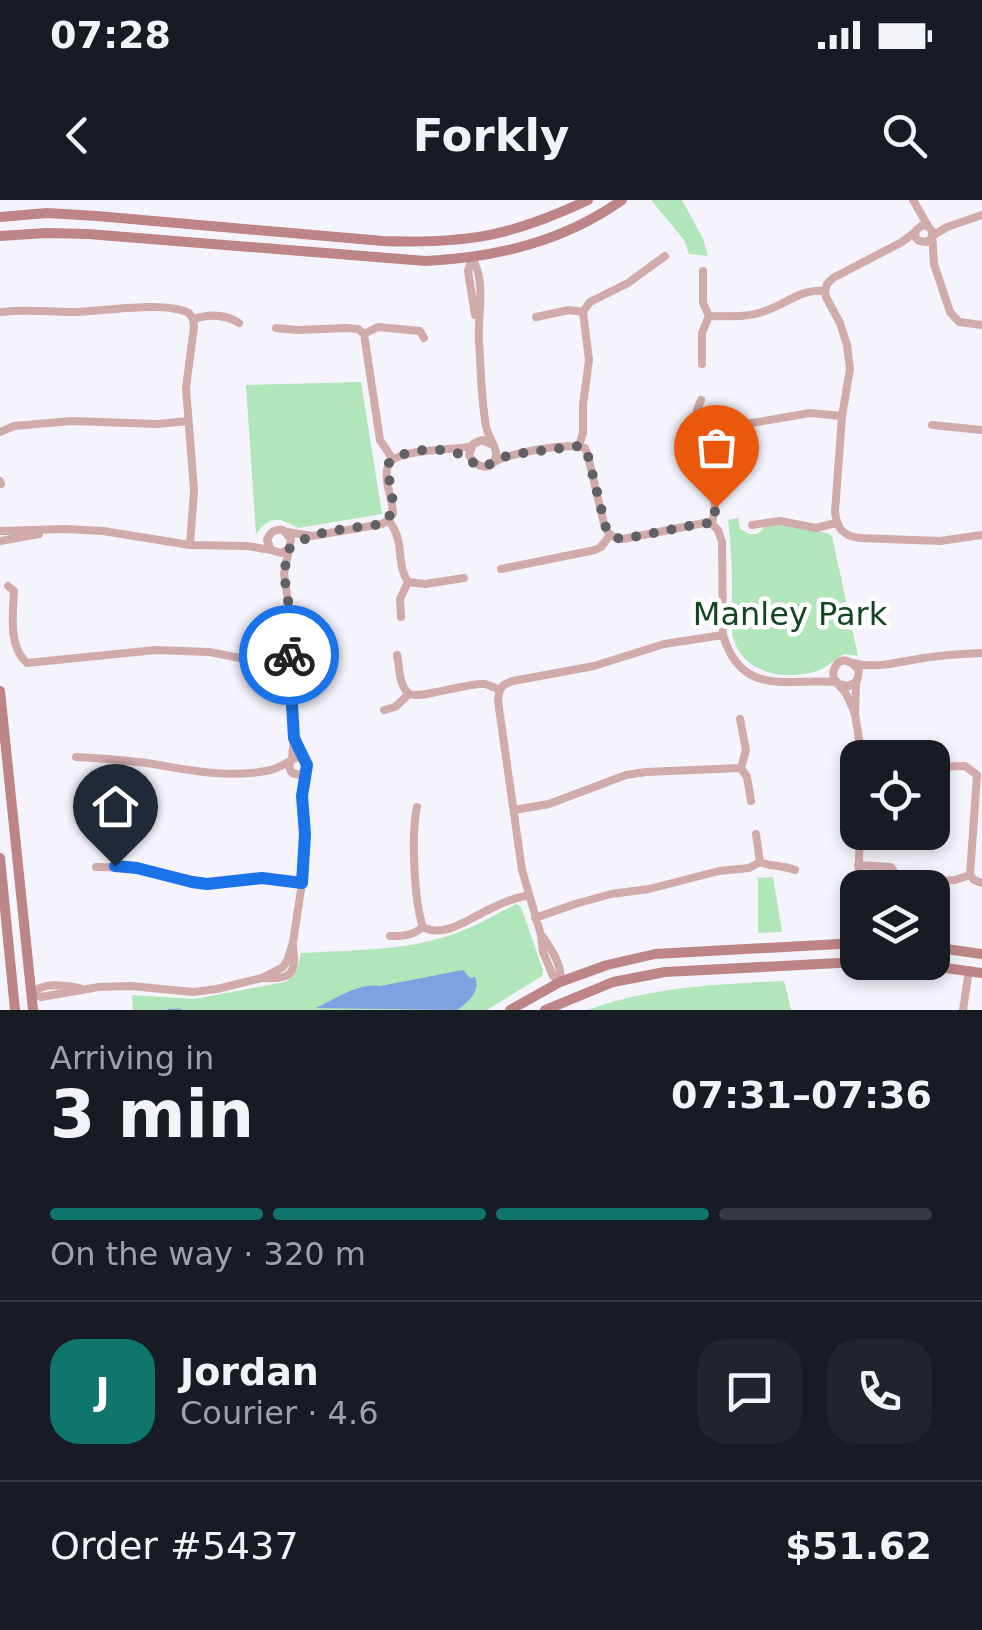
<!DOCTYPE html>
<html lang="en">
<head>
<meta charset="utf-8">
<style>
  body { margin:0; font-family:"DejaVu Sans",sans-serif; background:#20242c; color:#f1f3f6; height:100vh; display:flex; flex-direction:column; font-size:38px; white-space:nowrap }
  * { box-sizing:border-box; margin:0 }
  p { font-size:32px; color:#9ea1a6 }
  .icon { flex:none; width:55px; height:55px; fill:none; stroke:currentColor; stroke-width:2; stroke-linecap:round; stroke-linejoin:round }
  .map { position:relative; height:810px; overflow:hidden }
  .sheet { display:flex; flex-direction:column; background:#171b24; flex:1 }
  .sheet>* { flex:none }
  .controls { position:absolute; left:840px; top:540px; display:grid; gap:20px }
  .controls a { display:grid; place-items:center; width:110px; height:110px; border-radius:20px; background:#171b24; box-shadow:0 5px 15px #0003; font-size:50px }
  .pin { position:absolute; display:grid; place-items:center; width:85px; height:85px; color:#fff; margin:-102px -42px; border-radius:50% 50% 50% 0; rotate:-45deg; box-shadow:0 0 10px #0007 }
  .pin .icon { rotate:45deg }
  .courier { position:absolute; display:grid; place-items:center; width:100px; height:100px; margin:-50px; border:8px solid #1a73e8; border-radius:50%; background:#fff; color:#222; box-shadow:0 2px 12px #0007 }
  .summary em { font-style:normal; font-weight:800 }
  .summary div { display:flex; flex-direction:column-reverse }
  .summary { display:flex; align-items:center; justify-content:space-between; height:170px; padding:0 50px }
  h1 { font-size:65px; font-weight:800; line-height:75px }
  .bar { display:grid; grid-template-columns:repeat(4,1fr); gap:15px 10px; align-content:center; height:120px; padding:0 50px }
  .bar i { height:12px; border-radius:8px; background:#363941 }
  .bar .active { background:#0f766e }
  .bar p { grid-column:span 4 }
  .line { display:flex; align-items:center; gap:25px; padding:0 50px; border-top:2px solid #363941 }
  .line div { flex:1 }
  .round { display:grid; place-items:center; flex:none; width:105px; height:105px; border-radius:30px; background:#20242c }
  .status { display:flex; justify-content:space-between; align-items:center; height:70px; padding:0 50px; background:#171b24; direction:ltr }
  .status svg { height:28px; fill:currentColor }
  header { display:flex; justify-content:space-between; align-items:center; height:130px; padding:0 50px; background:#171b24; font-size:45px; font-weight:800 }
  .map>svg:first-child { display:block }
</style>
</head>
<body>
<div class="status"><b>07:28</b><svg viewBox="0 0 49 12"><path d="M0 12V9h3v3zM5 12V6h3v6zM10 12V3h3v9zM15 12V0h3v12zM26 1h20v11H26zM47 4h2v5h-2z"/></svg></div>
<header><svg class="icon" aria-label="back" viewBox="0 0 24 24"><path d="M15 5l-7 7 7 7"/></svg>Forkly<svg class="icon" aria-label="search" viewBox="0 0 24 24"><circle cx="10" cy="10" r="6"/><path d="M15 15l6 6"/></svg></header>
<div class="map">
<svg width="982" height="810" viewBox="0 0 982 810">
  <rect width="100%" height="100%" fill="#f5f3fb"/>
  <path fill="#b1e5ba" d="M651 0H682L703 39 708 56 689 54 684 40Z
    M361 182 382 314 298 328C278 317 271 315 256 334L246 185Z
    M738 318 740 329 750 334H758L764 327 782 325 827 333 832 336 858 456 844 454C835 459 827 468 817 471 786 481 742 474 733 437 730 422 732 405 732 390 732 366 731 343 728 320Z
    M773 677 782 732 758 733V678Z
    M517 704 521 707 543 770 542 776 487 810H133L132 795 194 799 285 782C297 776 298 766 301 753 353 750 410 751 459 732 479 725 497 713 517 704Z
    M784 781 791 810H587C651 787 717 784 784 781Z"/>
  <path fill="#7fa2e3" d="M463 770 470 778 475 777C481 792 468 802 457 810L316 808C334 799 360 782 380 786Z"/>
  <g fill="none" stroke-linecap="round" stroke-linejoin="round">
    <path stroke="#7fa2e3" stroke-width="2.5" d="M169 810H181"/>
    <path stroke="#d1aaaa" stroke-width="8" d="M913 0 928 26
      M915 32 902 42 833 78 827 84 825 91 826 97 840 123 847 145 850 169 842 216 835 312C837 329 843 336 860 338L940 341 982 335
      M932 36 947 27 982 15
      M931 38 927 42 919 41 915 37 916 30 923 25 928 26 932 31 934 64 950 112 959 122 982 125
      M472 58C487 83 477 114 479 142 481 170 481 199 486 226 487 236 497 246 496 255 494 273 475 268 469 255L473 244 482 240 491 244
      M472 58 468 71 475 115
      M2 112C26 109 49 112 72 112 102 112 164 100 189 113L193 119 194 127 186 188 194 290 190 345
      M709 116C729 116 747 118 765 111 787 104 801 88 825 91
      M536 117 569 110 583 112
      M193 119C209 114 225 114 239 123
      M276 128 297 130 347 128 358 129 364 134 380 240 392 258
      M364 134 378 127 420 131 424 138
      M702 164V133L709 116 703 103V71
      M701 200 697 210 706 231 704 242 706 250
      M932 225 982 230
      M706 231 810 213 842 216
      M0 232 14 226 72 221 157 224 188 221
      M579 246 583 233V205L589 160 583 112 590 102 628 83 665 56
      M492 263C510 253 566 242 585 248L588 256 605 328C610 336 614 338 623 339L704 323 712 324 718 330 722 342 723 435C742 498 787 478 837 482
      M0 281 1 284
      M388 320C406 341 395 362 408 382L425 384 464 378
      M712 324 715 307 712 284
      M752 325 780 321 816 328 836 323
      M0 331 65 329 103 331 190 345 247 346 271 350
      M287 332 312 336 382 324 388 320 393 314C393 299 383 280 388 266 393 248 453 251 472 246
      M0 341 39 334
      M287 350 281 353 271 350 267 340C270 332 275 329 283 330L291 339 284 374 290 414 289 459 294 538 292 559
      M501 369 595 350 601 347 610 335
      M8 386 14 391C13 413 8 447 27 463L156 450 209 452 251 460 289 459
      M401 417 400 399 408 382
      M397 455C400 467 398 483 408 493 417 501 467 482 485 484 488 485 496 488 499 490
      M854 463C875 469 897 462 918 459 939 455 960 454 982 453
      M856 483 855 514 862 558
      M838 484 849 486 857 481 859 471C853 461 839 454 834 470 833 472 833 475 834 478 835 482 842 488 844 491 849 498 852 506 855 514
      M384 510 395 507 409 494
      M740 519 746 550 741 568 747 577 751 601
      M76 557C100 558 123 560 147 563 189 570 228 579 271 570 282 567 289 560 299 557L306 562 305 572 300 575 292 573 289 567 291 561
      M932 567 965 566 977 575 970 675 974 680 982 683
      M417 607C411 634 414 701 423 727 444 739 470 718 490 709 503 702 515 698 529 695
      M514 610 549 604 626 575 646 572 741 568
      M756 634 760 662
      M858 665 891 667 895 673
      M96 667 137 668 207 683 262 678 302 683
      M940 681 955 680 970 675
      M858 688 860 632
      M535 718 575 704 611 694 649 689 719 671 749 668 760 662C772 667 783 665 795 670
      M390 736C403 736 412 736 423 727
      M543 737C552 750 563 767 560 782
      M854 743C846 724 852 704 857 684
      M265 778C293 780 296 772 293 746
      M560 782 553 776 543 752 541 735 522 670 498 501C499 489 501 484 513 481L594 466 664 444 723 435
      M31 793 41 797 99 787 131 786 193 792 217 789 262 778 283 767 288 759 293 742 302 683 305 634 303 596 305 572
      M31 793C44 782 63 785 79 788
      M963 810 969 770"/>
    <path stroke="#be8586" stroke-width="10" d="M0 17 47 13 97 16 383 41C467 44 512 36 588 0
      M0 36 46 33 88 34 426 61C497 57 563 42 622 0
      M0 491 33 810
      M0 658 15 810
      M932 747 982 754
      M887 762 910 763 982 773
      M510 810 560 782 607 765 655 754 858 743
      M545 810 613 782 665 772 858 762"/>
  </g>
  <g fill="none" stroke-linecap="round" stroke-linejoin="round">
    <path stroke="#616065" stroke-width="10" stroke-dasharray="0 18" d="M289 455 290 414 284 374 288 350C311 329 351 329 382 324 402 310 387 285 388 264 402 248 442 246 462 255 470 260 474 265 484 267L504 257 516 254 579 246 585 248 588 256 606 328C610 336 614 338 623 339L704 323 712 324 716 307"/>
    <path stroke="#1a73e8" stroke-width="12" d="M115 666 137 668 192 682 207 684 262 678 302 683 305 634 302 596 307 565 294 538 289 455"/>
  </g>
  <g text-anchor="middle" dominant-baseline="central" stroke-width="9" stroke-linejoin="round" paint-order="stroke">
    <g font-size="32" fill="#154623" stroke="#fff">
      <text x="790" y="414">Manley Park</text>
    </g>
  </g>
</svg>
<div class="controls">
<a><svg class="icon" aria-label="locate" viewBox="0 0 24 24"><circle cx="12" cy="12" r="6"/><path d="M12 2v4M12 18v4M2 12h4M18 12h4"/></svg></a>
<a><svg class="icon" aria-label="layers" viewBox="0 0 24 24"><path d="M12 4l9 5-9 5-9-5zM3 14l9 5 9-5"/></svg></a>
</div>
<div class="pin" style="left:716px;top:307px;background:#ea580c"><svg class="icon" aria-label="bag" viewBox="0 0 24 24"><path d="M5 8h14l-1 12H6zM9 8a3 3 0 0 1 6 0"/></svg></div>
<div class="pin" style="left:115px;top:666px;background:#1f2937"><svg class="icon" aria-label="home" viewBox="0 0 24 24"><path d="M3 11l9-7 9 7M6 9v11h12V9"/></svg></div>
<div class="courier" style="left:289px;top:455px"><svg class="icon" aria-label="bike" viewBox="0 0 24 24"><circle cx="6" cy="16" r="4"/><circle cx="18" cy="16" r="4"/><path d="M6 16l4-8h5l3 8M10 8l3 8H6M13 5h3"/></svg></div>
</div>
<section class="sheet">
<div class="summary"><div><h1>3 min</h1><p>Arriving in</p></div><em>07:31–07:36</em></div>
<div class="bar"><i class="active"></i><i class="active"></i><i class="active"></i><i></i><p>On the way · 320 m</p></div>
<div class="line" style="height:180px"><b class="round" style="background:#0f766e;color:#fff">J</b><div><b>Jordan</b><p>Courier · 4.6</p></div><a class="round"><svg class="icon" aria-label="chat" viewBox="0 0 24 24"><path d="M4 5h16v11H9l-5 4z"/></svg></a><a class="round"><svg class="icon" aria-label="phone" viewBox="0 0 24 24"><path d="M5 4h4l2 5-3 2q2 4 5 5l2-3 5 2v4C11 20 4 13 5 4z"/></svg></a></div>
<div class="line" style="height:130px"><div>Order #5437</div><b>$51.62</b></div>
</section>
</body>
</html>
